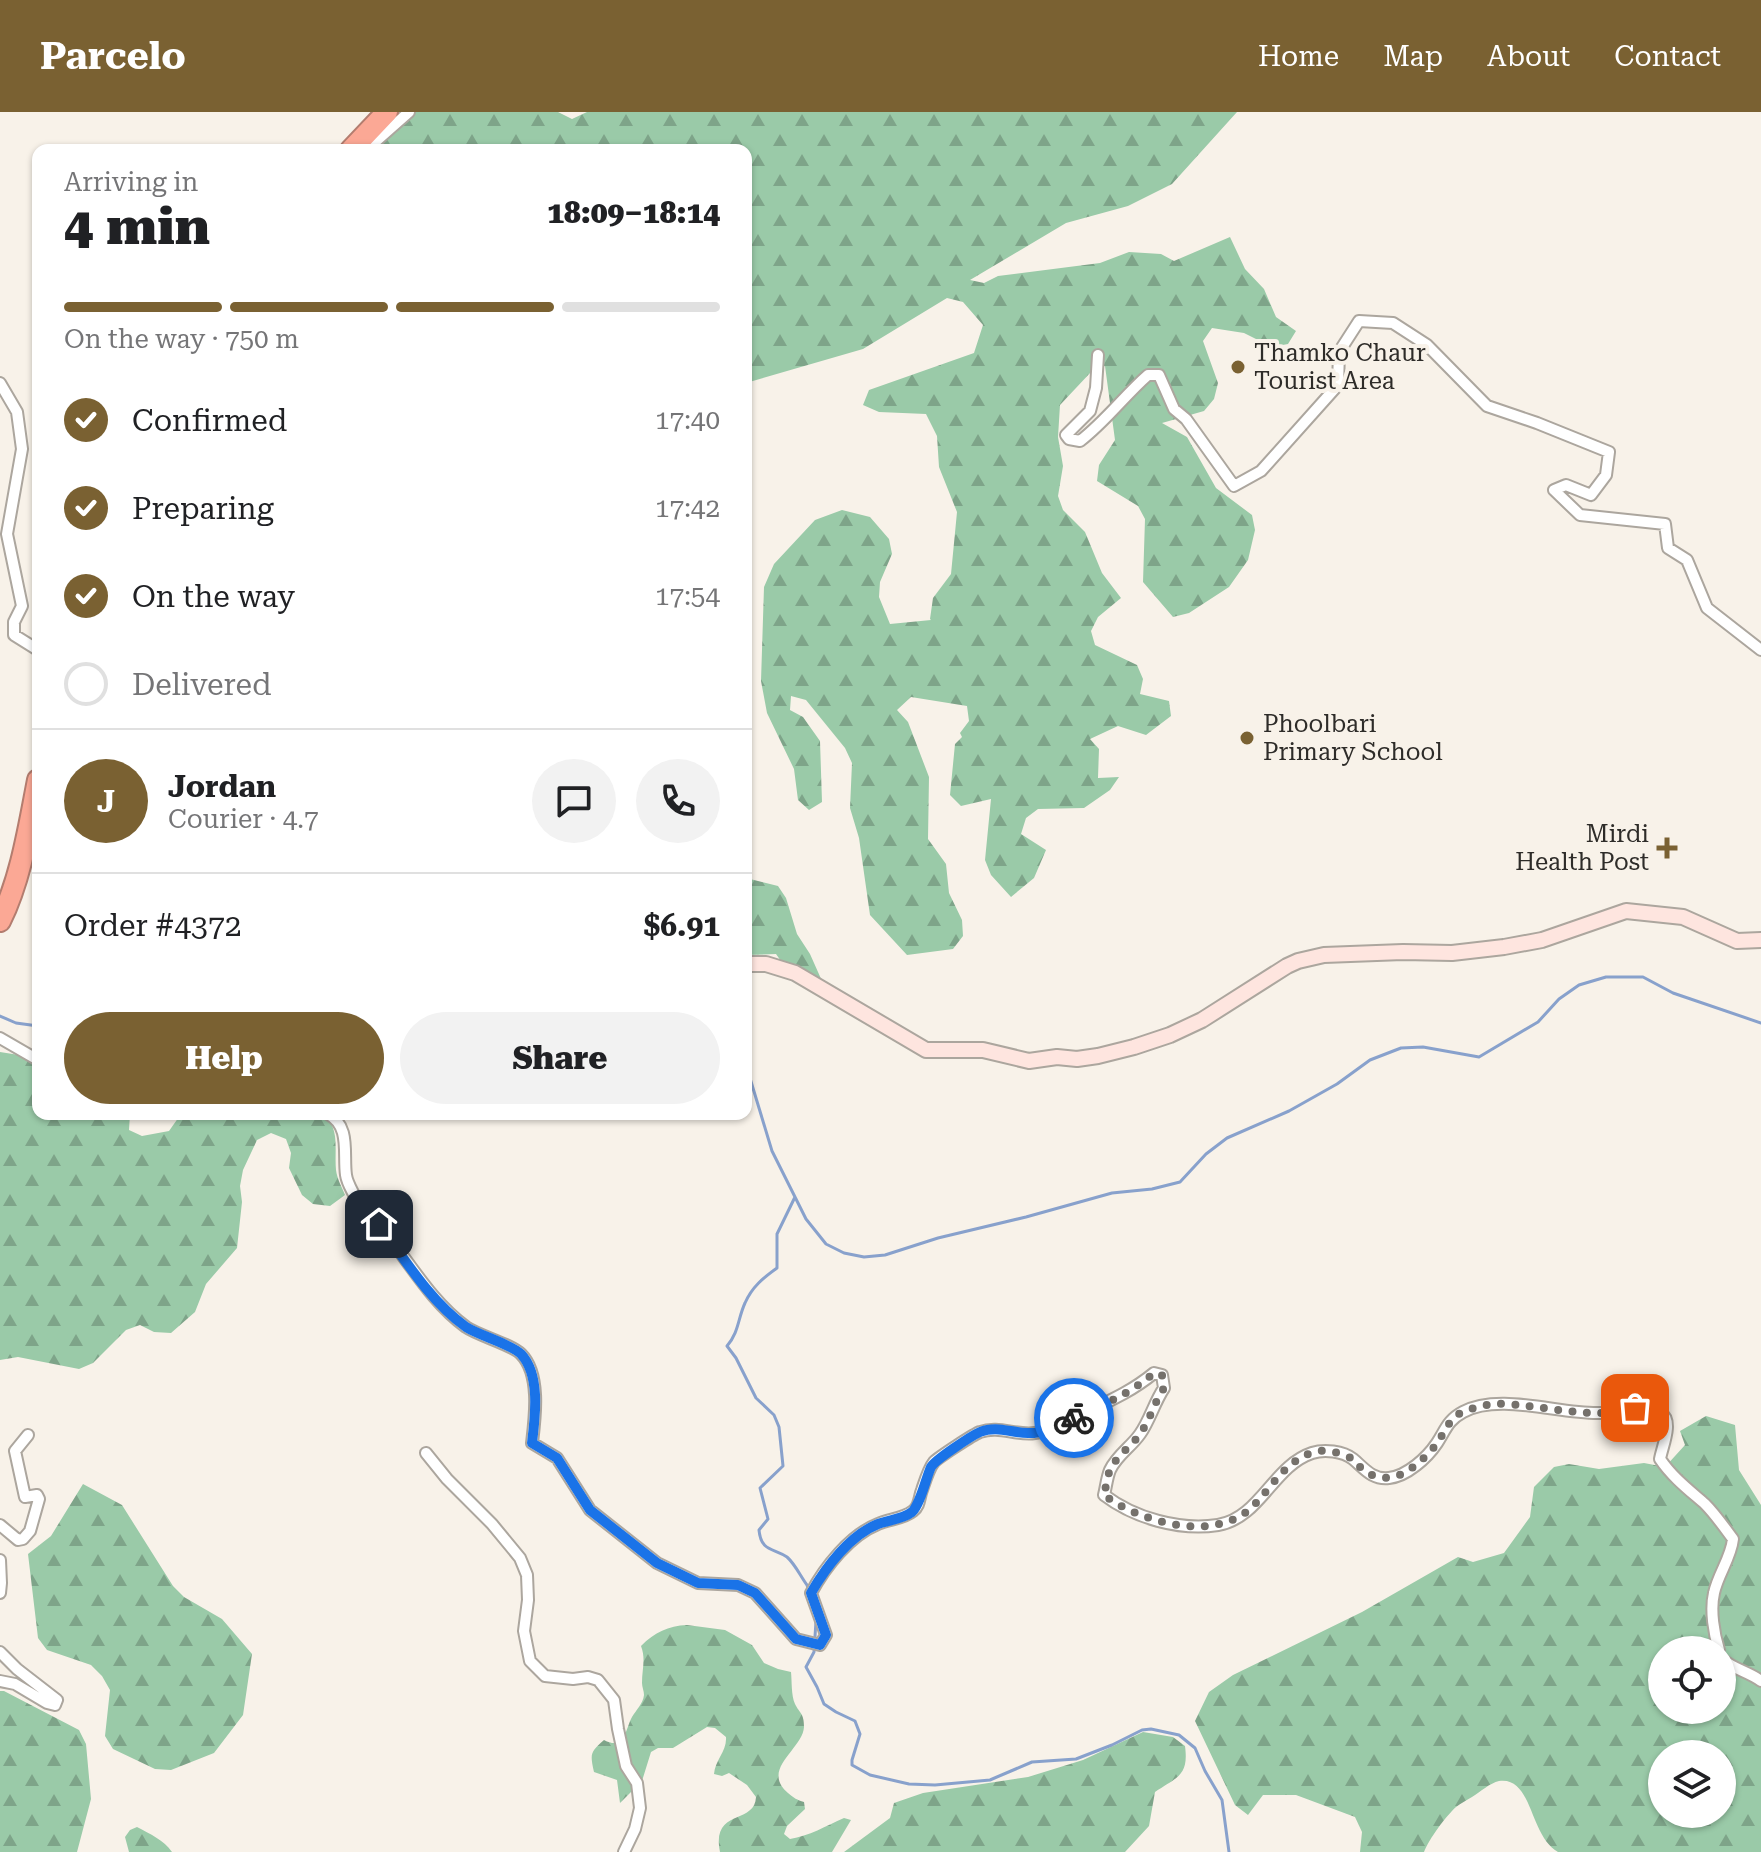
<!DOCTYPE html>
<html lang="en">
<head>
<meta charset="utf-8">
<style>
  body { margin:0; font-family:"Roboto Serif",serif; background:#f2f2f2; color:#202124; height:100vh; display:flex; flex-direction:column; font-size:30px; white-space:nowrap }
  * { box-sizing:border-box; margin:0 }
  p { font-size:26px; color:#757577 }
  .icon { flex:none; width:44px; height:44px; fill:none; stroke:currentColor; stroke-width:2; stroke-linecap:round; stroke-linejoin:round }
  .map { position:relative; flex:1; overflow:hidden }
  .sheet { position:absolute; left:32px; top:32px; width:720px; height:976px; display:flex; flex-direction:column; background:#fff; border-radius:16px; box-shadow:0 2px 6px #0004 }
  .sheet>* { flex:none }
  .buttons { position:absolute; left:1648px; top:1524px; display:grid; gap:16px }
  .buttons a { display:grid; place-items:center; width:88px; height:88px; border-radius:50%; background:#fff; box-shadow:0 2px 6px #0004; font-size:40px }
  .pin { position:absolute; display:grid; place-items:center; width:68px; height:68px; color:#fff; margin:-34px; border-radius:16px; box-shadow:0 4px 12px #0006 }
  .courier { position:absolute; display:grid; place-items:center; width:80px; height:80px; margin:-40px; border:6px solid #1a73e8; border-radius:50%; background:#fff; color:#222; box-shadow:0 2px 10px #0007 }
  .summary em { font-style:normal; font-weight:800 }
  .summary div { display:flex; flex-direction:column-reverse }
  .summary { display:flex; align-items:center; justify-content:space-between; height:136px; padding:0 32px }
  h1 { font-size:52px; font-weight:800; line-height:60px }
  .bar { display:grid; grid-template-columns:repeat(4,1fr); gap:12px 8px; align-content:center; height:96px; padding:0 32px }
  .bar i { height:10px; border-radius:6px; background:#e0e0e0 }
  .bar .on { background:#7a6132 }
  .bar p { grid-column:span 4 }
  .line { display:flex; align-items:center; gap:20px; padding:0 32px; border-top:2px solid #e0e0e0 }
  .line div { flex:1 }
  .round { display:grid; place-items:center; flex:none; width:84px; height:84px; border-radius:42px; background:#f2f2f2 }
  ol { padding:0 32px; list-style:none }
  li { display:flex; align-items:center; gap:24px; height:88px }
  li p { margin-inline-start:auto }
  li .icon { padding:8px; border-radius:50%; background:#7a6132; color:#fff; stroke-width:4 }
  li:last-child { color:#757577 }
  li i { width:44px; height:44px; border:4px solid #e0e0e0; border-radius:50% }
  .button { display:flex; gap:16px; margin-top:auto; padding:16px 32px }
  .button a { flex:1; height:92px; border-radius:48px; background:#7a6132; color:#fff; font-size:32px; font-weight:800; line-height:92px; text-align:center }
  .button a+a { background:#f2f2f2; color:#202124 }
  header { display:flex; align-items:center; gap:48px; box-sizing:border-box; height:112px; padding:0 40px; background:#7a6132; color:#fff }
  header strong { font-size:38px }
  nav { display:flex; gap:44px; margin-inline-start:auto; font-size:28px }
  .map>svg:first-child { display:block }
</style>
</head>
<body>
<header>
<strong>Parcelo</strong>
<nav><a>Home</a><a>Map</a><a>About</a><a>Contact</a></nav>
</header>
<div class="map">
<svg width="1761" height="1740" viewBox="0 0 1761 1740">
  <defs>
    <pattern id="forest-firs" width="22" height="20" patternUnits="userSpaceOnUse" patternTransform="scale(2)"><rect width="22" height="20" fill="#9acaa8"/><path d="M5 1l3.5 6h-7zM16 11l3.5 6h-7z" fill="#7ea489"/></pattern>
  </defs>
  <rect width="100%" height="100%" fill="#f8f2e9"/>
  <path fill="url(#forest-firs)" fill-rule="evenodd" d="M402 0H558L572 7 587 0H1237L1172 72 1128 94 1066 111 970 168 984 171 998 164 1100 151 1129 140 1161 142 1174 149 1230 125 1245 157 1264 177 1276 205 1296 219 1288 232 1272 235 1244 221 1212 216 1203 229 1218 271 1214 287 1204 299 1162 311 1187 325 1216 376 1252 403 1255 418 1248 448 1229 475 1189 501 1173 505 1143 470 1145 407 1138 394 1097 369 1099 353 1115 328 1105 254 1091 260 1060 293 1058 325 1063 354 1058 384 1063 398 1085 420 1102 461 1121 486 1098 505 1091 519 1095 533 1137 553 1143 567 1140 582 1169 589 1171 604 1146 623 1118 614 1090 627 1099 637 1098 666 1119 665 1110 678 1084 696 1038 697 1026 706 1021 722 1046 738 1034 766 1011 785 991 763 985 748 991 687 961 694 950 683 955 632 962 625 960 621 969 609 967 594 911 585 897 598 908 610 929 665 928 727 946 752 949 781 962 808 963 824 953 837 907 843 870 803 859 726 850 696 852 651 845 636 806 588 791 584 790 598 803 605 820 629 822 690 809 698 798 688 794 657 767 601 761 569 764 475 774 452 815 408 842 398 870 405 889 427 892 442 880 470 879 485 890 512 931 508 930 507 933 486 951 462 957 400 939 355 937 324 926 302 879 300 863 293 869 278 974 241 983 213 963 190 947 186 863 237 746 271V38H366Z
    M746 766 778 774 786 786 797 822 810 842 822 869 783 852 776 842 746 843Z
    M0 940 19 943 38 953V1002H130L129 1018 142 1024 169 1019 181 1002H321C341 1013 334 1038 336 1058 337 1067 342 1075 345 1083L330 1094 313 1092 302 1083 289 1056 291 1041 286 1027 271 1021 257 1028 243 1058 240 1074 242 1090 237 1136 206 1172 195 1200 171 1221 154 1220 140 1213 126 1218 93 1251 79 1257 18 1245 0 1248Z
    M1706 1304 1735 1313 1739 1358 1761 1393V1740H1558C1529 1724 1533 1664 1499 1669 1490 1671 1480 1680 1472 1685 1467 1688 1461 1691 1456 1695 1446 1704 1429 1727 1424 1740H1360L1362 1720 1355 1705 1296 1683H1263L1248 1703 1235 1693 1195 1609 1209 1580 1233 1563 1362 1500 1458 1445 1473 1450 1504 1441 1530 1405 1534 1375 1554 1355 1569 1352 1599 1357 1644 1351 1665 1355 1685 1333 1680 1319ZM1662 1538H1722V1598H1662ZM1662 1642H1722V1702H1662Z
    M83 1372 122 1393 173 1474 184 1485 222 1507 252 1542 243 1603 214 1641 171 1658 155 1657 113 1637 105 1624 110 1578 102 1564 91 1553 47 1538 38 1526 28 1442 51 1424Z
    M687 1513 725 1518 752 1533 764 1551 778 1557 791 1560C792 1569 791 1583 795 1592 800 1602 804 1601 804 1615 803 1637 760 1657 788 1681 794 1686 797 1688 804 1690L805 1697 787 1714 784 1722 790 1727C809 1724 826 1714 844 1706L851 1708 832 1740H720C711 1696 755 1713 756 1685L747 1673 729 1661 722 1664 714 1662C715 1648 727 1639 726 1625L715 1616 707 1615 673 1636H658L651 1640 642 1669 620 1691 617 1668 594 1660C590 1642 590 1640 604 1628 625 1639 625 1618 632 1605 636 1598 643 1592 644 1583 644 1579 642 1575 642 1571 642 1557 646 1547 641 1534 655 1520 668 1514 687 1513Z
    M0 1579H4L79 1618 86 1632 91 1687 77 1740H0Z
    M1143 1620 1173 1625 1185 1634C1189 1664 1177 1665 1155 1680L1149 1714 1125 1740H844L890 1706 894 1691 923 1681 1028 1665 1083 1648Z
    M137 1715C150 1722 164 1728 172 1740H129L125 1725 130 1718Z"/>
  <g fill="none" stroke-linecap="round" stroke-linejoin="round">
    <path stroke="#88a1cc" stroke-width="3" d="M0 904 16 911 38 914
      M746 953 772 1039 806 1107 826 1132 844 1141 864 1145 885 1143 938 1126 1026 1105 1112 1081 1152 1077 1180 1070 1206 1042 1227 1026 1289 999 1337 972 1370 948 1401 936 1423 935 1479 945 1538 910 1559 887 1579 873 1606 865H1643L1673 881 1761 911
      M795 1085 777 1122V1156C763 1166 752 1175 745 1191 738 1206 739 1220 727 1234L736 1246 756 1286 774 1303 779 1315 783 1354 760 1376 768 1407 759 1418C761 1440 774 1436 787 1445 795 1452 801 1465 807 1473L809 1479
      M816 1509 814 1540 806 1555 817 1575 824 1592 836 1600 855 1609 860 1622 852 1648V1653L870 1663 909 1672 935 1673 990 1668 1032 1650 1076 1647 1112 1633 1142 1618 1151 1617 1179 1623 1195 1636 1205 1659 1222 1688 1229 1740"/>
    <g stroke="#aca69e" stroke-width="14">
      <path id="street" d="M366 38 409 0
        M1098 243 1096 276 1090 299 1066 323 1069 327 1080 329C1106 309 1124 284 1148 263H1159L1174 297 1186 307 1234 374 1261 359 1338 273 1339 240 1359 209 1393 211 1427 233 1487 294 1537 311 1609 340 1606 363 1591 383 1566 373 1554 378 1580 403 1665 412 1668 436 1687 448 1707 496 1761 538
        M0 271 17 300 22 337 7 422 22 494 14 510V523L38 538
        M0 926 38 948
        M328 1002C351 1014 343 1042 346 1063 347 1071 357 1089 362 1095 367 1101 374 1106 379 1113 408 1147 429 1188 466 1215 479 1224 511 1232 521 1242 541 1262 535 1306 532 1331L557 1346 590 1398 657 1451 698 1471 738 1473 755 1481 796 1527 820 1533 826 1523 811 1481C825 1455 850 1423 878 1412 889 1407 903 1407 913 1399 920 1394 919 1385 922 1378 925 1369 929 1356 934 1350 939 1345 974 1322 980 1320 999 1313 1016 1324 1035 1321 1050 1319 1066 1309 1080 1303 1107 1290 1131 1280 1154 1261L1162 1263 1164 1276C1154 1291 1150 1308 1140 1322 1131 1335 1117 1343 1110 1358 1107 1365 1106 1375 1104 1383 1134 1406 1180 1419 1218 1413 1260 1406 1273 1354 1312 1341 1324 1337 1343 1339 1353 1347 1364 1356 1372 1368 1389 1366 1407 1364 1427 1346 1437 1331 1446 1317 1448 1308 1463 1300 1500 1280 1561 1303 1601 1301 1619 1300 1643 1289 1661 1301 1674 1309 1662 1335 1660 1347 1672 1365 1689 1378 1705 1392 1715 1402 1724 1415 1733 1427 1731 1446 1718 1462 1714 1481 1710 1498 1714 1522 1719 1538
        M426 1341 447 1367 492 1412 520 1446 527 1463 528 1488 524 1519 530 1549 545 1564 573 1567 588 1565 598 1568 614 1588 618 1617 626 1654 637 1671 640 1696 635 1717 624 1740
        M0 1413 18 1428 23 1427 30 1419 39 1387 37 1383 25 1385 15 1339 28 1323
        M0 1448 1 1471 0 1481
        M0 1540 17 1557 57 1588 55 1593 47 1591 15 1572 0 1569
        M1722 1547C1733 1557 1749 1560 1761 1569"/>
    </g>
    <g stroke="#aca69e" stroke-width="18">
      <path id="secondary" d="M746 852H766L795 861 926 938H983L1029 949 1057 945 1077 947 1098 944 1134 935 1170 923 1202 908 1287 854 1298 849 1324 843 1403 840 1452 841 1504 835 1542 828 1626 799 1683 805 1737 829 1761 828"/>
    </g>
    <g stroke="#b37d6f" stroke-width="24">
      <path id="highway" d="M351 38 387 0
        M0 809C21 767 29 714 38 668"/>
    </g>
    <use href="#street" stroke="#fff" stroke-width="10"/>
    <use href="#secondary" stroke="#fee5df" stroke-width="14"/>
    <use href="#highway" stroke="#fba895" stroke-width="20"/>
  </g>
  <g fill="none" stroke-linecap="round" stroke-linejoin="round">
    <path stroke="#75716c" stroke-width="8" stroke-dasharray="0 14.4" d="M1074 1306C1104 1292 1128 1283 1154 1261L1162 1263 1164 1276C1154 1291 1150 1308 1140 1322 1131 1335 1117 1343 1110 1358 1107 1365 1106 1375 1104 1383 1140 1410 1213 1431 1251 1396 1272 1376 1284 1349 1314 1340 1325 1337 1338 1340 1349 1345 1355 1348 1353 1348 1358 1353 1370 1366 1386 1369 1402 1362 1414 1356 1426 1345 1435 1334 1447 1318 1449 1302 1471 1297 1479 1295 1488 1292 1495 1292 1503 1291 1512 1293 1520 1293 1546 1296 1572 1301 1599 1301 1610 1301 1623 1297 1635 1296"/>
    <path stroke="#1a73e8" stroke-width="10" d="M379 1112C405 1148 430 1189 466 1215 480 1224 511 1232 521 1242 541 1263 535 1306 532 1331L557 1346 590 1398 657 1451 698 1471 738 1473 755 1481 796 1527 820 1533 826 1523 811 1481C826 1455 850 1423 878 1412 889 1408 903 1407 912 1400 920 1393 926 1366 931 1355 935 1348 971 1324 980 1320 997 1313 1011 1321 1028 1321 1043 1322 1061 1312 1074 1306"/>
  </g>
  <g fill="#7a6132" stroke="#f8f2e9" stroke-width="3">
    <circle cx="1238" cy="255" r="8"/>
    <circle cx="1247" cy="626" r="8"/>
    <path d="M1663 724h8v8h8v8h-8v8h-8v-8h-8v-8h8z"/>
  </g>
  <g text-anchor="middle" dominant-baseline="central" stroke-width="8" stroke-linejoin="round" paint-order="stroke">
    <g font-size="24" fill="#2e2c29" stroke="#f8f2e9" text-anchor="start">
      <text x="1254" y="241">Thamko Chaur<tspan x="1254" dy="28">Tourist Area</tspan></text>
      <text x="1263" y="612">Phoolbari<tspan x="1263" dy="28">Primary School</tspan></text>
      <text x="1649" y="722" text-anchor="end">Mirdi<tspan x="1649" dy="28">Health Post</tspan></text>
    </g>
  </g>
</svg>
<div class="buttons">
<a><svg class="icon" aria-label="locate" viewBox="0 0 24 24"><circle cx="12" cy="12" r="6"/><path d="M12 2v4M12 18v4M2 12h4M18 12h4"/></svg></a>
<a><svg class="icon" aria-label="layers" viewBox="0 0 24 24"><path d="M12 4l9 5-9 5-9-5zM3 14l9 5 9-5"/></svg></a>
</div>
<div class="pin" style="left:1635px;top:1296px;background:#ea580c"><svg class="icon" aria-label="bag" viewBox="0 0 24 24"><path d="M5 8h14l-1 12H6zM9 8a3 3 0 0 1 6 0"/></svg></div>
<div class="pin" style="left:379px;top:1112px;background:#1f2937"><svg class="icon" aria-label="home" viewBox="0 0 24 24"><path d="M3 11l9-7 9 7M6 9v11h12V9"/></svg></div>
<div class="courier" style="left:1074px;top:1306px"><svg class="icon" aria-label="bike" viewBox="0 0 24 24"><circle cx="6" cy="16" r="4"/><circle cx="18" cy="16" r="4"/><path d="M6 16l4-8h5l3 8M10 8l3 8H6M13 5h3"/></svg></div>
<section class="sheet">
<div class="summary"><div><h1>4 min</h1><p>Arriving in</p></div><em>18:09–18:14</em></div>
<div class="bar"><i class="on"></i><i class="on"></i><i class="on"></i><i></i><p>On the way · 750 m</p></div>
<ol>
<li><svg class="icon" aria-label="check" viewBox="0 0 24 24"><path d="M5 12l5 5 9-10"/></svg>Confirmed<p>17:40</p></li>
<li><svg class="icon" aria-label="check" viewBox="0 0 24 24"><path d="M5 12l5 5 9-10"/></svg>Preparing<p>17:42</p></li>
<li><svg class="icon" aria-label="check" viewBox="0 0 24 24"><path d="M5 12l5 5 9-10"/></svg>On the way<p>17:54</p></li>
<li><i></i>Delivered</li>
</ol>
<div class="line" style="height:144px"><b class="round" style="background:#7a6132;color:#fff">J</b><div><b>Jordan</b><p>Courier · 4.7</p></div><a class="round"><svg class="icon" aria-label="chat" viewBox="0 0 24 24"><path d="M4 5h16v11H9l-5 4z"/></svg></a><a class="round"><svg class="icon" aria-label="phone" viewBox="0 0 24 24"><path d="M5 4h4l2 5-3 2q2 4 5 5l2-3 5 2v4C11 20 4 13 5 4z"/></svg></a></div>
<div class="line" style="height:104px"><div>Order #4372</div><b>$6.91</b></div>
<div class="button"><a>Help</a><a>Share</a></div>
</section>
</div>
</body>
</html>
